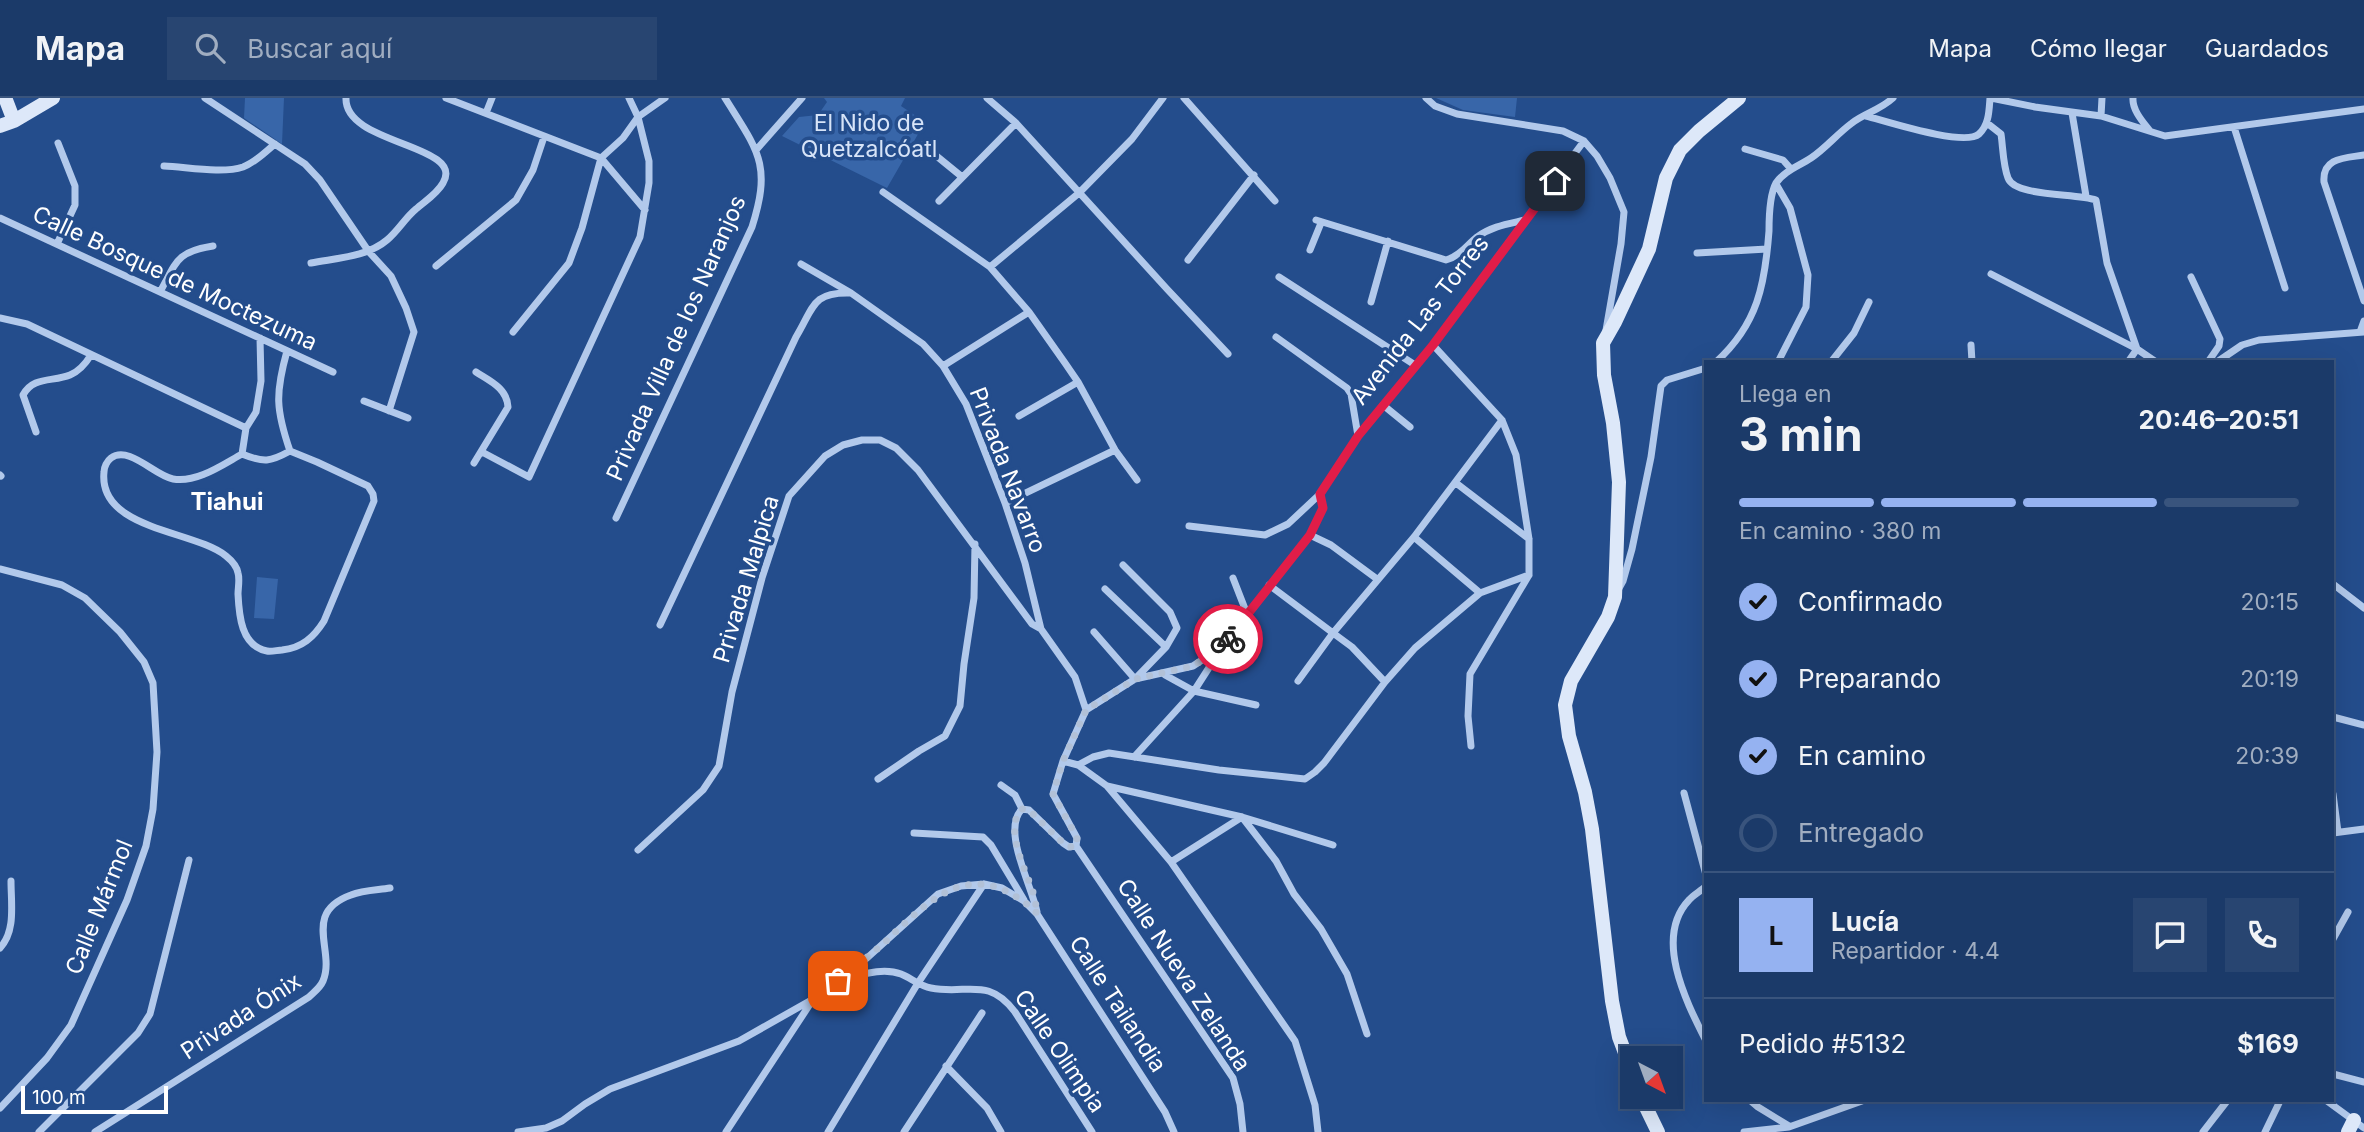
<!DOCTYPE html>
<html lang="es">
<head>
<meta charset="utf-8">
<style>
  body { margin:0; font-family:Inter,sans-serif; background:#284571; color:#f1f3f6; height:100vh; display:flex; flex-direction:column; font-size:26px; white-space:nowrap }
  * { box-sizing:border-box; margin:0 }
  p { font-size:23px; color:#a0adc0 }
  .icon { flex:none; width:38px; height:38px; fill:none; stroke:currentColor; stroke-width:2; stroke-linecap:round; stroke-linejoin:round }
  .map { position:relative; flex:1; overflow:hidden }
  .side { position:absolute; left:1704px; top:262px; width:630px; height:742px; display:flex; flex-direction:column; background:#1b3a69; border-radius:0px; box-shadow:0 7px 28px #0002,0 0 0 2px #39547d }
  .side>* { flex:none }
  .needle { width:46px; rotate:139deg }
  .tools { position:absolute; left:1620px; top:948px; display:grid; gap:14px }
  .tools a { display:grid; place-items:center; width:63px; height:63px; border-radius:0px; background:#1b3a69; box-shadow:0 7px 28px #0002,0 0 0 2px #39547d; font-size:35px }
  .scale { position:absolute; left:21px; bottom:18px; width:147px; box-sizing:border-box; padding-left:7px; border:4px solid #fff; border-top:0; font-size:19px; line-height:24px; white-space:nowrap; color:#fff; -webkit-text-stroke:5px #244d8c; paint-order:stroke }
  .pin { position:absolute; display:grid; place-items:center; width:60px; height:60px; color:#fff; margin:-30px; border-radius:14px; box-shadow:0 4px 10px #0006 }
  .courier { position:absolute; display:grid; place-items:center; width:70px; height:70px; margin:-35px; border:5px solid #e11d48; border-radius:50%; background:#fff; color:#222; box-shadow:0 2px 9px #0007 }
  .overview em { font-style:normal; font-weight:700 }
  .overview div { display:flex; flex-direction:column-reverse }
  .overview { display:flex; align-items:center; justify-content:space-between; height:119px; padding:0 35px }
  h1 { font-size:46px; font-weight:700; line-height:52px }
  .bar { display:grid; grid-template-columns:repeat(4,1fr); gap:10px 7px; align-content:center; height:84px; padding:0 35px }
  .bar i { height:9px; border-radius:5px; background:#39547d }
  .bar .selected { background:#95b2f1 }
  .bar p { grid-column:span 4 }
  .line { display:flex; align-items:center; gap:18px; padding:0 35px; border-top:2px solid #39547d }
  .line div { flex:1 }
  .round { display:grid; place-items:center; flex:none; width:74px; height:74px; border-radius:0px; background:#284571 }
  ol { padding:0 35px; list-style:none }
  li { display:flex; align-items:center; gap:21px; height:77px }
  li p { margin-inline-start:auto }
  li .icon { padding:7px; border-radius:50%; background:#95b2f1; color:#111; stroke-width:4 }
  li:last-child { color:#a0adc0 }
  li i { width:38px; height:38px; border:4px solid #39547d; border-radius:50% }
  header { display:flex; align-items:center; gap:42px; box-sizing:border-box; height:98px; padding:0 35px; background:#1b3a69; border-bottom:2px solid #39547d }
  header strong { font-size:33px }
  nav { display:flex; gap:38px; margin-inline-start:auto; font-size:24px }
  .search { width:490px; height:63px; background:#284571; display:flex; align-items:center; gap:18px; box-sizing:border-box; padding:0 24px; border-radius:0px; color:#a0adc0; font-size:26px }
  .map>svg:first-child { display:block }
</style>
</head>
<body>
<header>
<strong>Mapa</strong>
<div class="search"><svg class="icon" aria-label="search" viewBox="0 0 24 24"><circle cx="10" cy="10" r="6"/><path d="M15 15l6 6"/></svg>Buscar aquí</div>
<nav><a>Mapa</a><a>Cómo llegar</a><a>Guardados</a></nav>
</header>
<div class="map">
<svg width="2364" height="1034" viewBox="0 0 2364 1034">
  <rect width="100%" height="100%" fill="#244d8c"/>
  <path fill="#3866a9" d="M245 0H284L282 46 244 20Z
    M824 0H905L901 8 925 24 887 90 782 38 799 19 818 17 827 4Z
    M1436 0H1517L1515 19 1463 12Z
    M257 479 278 481 274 521 254 520Z"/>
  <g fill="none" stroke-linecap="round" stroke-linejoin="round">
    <path stroke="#b2c9eb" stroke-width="7" d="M205 0 305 66 320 82 369 154 391 178 406 210 414 234 389 313
      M446 0 601 60 645 112
      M987 0 1016 25 1167 191 1228 256
      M1184 0 1275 103
      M1426 0 1435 8 1457 16 1563 33 1584 43 1597 58 1610 80 1624 114 1621 146 1606 232
      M1991 0 2035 9 2101 18 2165 38 2364 11
      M2133 0C2132 12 2143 24 2150 33
      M486 15 492 0
      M2072 15 2086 98
      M1866 18C1886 23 1964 49 1979 36 1989 27 1989 13 1990 0
      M2101 18 2102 0
      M1987 25 2001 36C2003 50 2003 67 2008 80 2015 99 2076 95 2096 102L2107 165 2137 251
      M2234 29 2285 190
      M923 47 961 78
      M757 51 802 0
      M1745 51 1783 62 1791 71
      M2364 57C2346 60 2322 59 2324 84L2364 203
      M601 60 623 40 638 19 665 0
      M164 68C187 69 222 76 243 69 256 64 265 54 275 46
      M1776 86 1790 110 1808 177 1806 209 1778 264
      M883 94 990 169 1029 214 1065 265 1078 284 1115 352 1137 382
      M939 103 1016 25
      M0 120 333 274
      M1316 122 1446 162C1460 158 1467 147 1477 139 1492 128 1508 126 1525 122
      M57 146 75 107V88L58 45
      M1310 152 1321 125
      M1697 155 1767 151
      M1188 162 1254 77
      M311 165C337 160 367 159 387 142 398 133 405 120 416 111 425 103 437 96 443 85 466 46 344 47 346 0
      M801 166 851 195 923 246 943 268 966 306 1005 405 1025 465 1041 531 1075 579 1086 612
      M436 168 516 102 533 72 544 39
      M990 169 1079 95 1132 41 1163 0
      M1991 176 2137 251 2156 264
      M1279 179 1415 267
      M2191 179 2220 241 2219 248 2208 264
      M160 194C177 163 176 154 213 148
      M1371 204 1388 143
      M0 220 27 226 246 330
      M513 234 569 165 582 130 601 60
      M2360 234 2364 223
      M1276 239 1347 290 1351 296 1358 338
      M1433 247 1502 322 1516 357 1529 441V477L1470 576 1468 618 1471 648
      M1971 247 1972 264
      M287 253C275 296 276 312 290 353
      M1716 264C1758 226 1765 186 1769 133 1769 121 1770 96 1776 85 1784 73 1799 68 1811 60 1826 50 1837 36 1852 25 1865 15 1880 12 1893 0
      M1831 264 1854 235 1869 204
      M2128 264 2137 251
      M2217 264 2242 247 2259 242 2364 234
      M943 268 1029 214
      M364 303 408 320
      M1383 307 1410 329
      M1019 318 1078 284
      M36 334 23 297C33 278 53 284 70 277 80 273 86 265 91 257
      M290 353 317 364 368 388 373 396 374 403 324 523C314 539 302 550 282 552 278 552 271 554 267 553 241 548 239 517 238 496 238 490 240 481 238 475 237 469 231 462 226 458 194 432 98 432 104 374 104 369 107 363 111 360 129 347 155 378 173 381 197 385 222 367 242 356 264 365 270 364 290 353Z
      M482 354 529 379 640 139 649 85V63L638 19 629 0
      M242 356 246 330 256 314 261 283 260 240
      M474 365 508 309C507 290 490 283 476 274
      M0 377 1 378
      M1456 385 1529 441
      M1005 405 1115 352
      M616 420 752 129C772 66 758 53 725 0
      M1189 428 1265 437 1288 426 1320 396 1358 338 1433 247 1584 43
      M1310 437 1331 447 1377 481
      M1414 439 1480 495
      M0 471 62 487 85 500 120 534 144 564 153 585 157 654 153 711 146 748 127 802 71 927 47 960 0 1010
      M1233 480 1247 516
      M2333 486 2364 510
      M1269 487 1333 535 1298 583
      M1105 491 1166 549
      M1618 492 1623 483 1632 451 1651 359 1661 288 1667 282 1706 270
      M660 527 796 239C814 209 812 194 850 195
      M1094 534 1135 581 1166 549 1177 530 1170 514 1123 467
      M1165 577 1194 593 1256 607
      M1385 584 1352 549 1333 535 1414 439 1502 322
      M2333 619 2364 627
      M1134 659 1194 593 1221 551
      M1063 663 1078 667 1107 688 1242 719 1333 747
      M1078 667 1093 659 1109 655 1219 672 1305 681 1315 674 1324 665 1385 584 1415 550 1480 495 1529 477
      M878 681 919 653 945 638 960 608 964 566 974 500 975 446
      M1001 687 1015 697 1022 711
      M1107 688 1171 764 1295 943 1315 1007 1318 1034
      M1684 695 1706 777
      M2333 696 2338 734
      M914 735 983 739 991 747 1024 802
      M2333 735 2364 731
      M1076 748 1077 740 1053 696 1063 663 1086 612 1135 581 1193 568 1223 548 1310 437 1323 410 1320 396
      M1076 748 1233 980 1240 1006 1243 1034
      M638 752 703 692 719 668 732 594 762 480 789 398 825 358 843 347 862 342H880L896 350 918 372 1032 526 1041 531
      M1171 764 1242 719 1276 763 1294 796 1321 831 1347 876 1367 936
      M1706 788C1701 793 1693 797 1689 802 1653 840 1687 905 1706 943
      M1037 814C1032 788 1001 732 1022 711L1029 712 1063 745 1069 749 1076 748
      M2333 841 2348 814
      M0 850C16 833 11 806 11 783
      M842 881C860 877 883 869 901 876 911 880 920 888 931 890 967 897 988 878 1015 914L1092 1034
      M946 968 987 1010 1001 1034
      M2333 976 2364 984
      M1751 1003 1758 1009 1789 1028
      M2327 1003 2364 1030
      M39 1034 138 935 150 916 189 762
      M95 1034 309 899C314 894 320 890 323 883 336 853 301 815 351 797 363 792 378 792 390 790
      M518 1034 546 1030 562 1023 585 1006 610 991 739 943 815 900 867 860 938 796 961 788 984 786 1002 790 1024 803 1037 816 1165 1014 1174 1034
      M726 1034 812 903
      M828 1034 918 885 984 786
      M904 1034 982 915
      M1744 1034 1789 1029 1862 1003
      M2203 1034 2227 1003
      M2265 1034 2280 1003"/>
    <path stroke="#dde8f9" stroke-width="14" d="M6 2 14 23
      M0 28 14 23 53 0
      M1633 976 1619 939 1612 903 1592 731 1585 694 1569 638 1565 607 1571 583 1608 519 1615 499 1619 384 1613 325 1604 277 1603 245 1615 224 1649 151 1666 80 1680 52 1699 33 1739 0
      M1641 999 1658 1034
      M2348 1034 2354 1022"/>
  </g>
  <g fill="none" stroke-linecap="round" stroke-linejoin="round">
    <path stroke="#b2c1d7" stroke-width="7" stroke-dasharray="0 12.6" d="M838 883C854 870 869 858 884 845 934 797 974 756 1038 816 1036 809 1035 801 1033 794 1026 772 1003 730 1022 711L1029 712 1063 745 1069 749 1076 748 1077 740 1053 696 1063 663 1086 612 1135 581 1193 568 1223 548 1228 541"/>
    <path stroke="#e11d48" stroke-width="9" d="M1228 541 1310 437 1323 410 1320 396 1358 338 1433 247 1555 83"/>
  </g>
  <g text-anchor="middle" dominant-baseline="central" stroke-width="7" stroke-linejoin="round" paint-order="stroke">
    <g font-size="23" fill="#d7e4f8" stroke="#244d8c">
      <text x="869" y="25">El Nido de<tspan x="869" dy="26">Quetzalcóatl</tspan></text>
    </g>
    <g font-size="23" fill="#fff" stroke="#244d8c">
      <text transform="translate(175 180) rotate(25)">Calle Bosque de Moctezuma</text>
      <text transform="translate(1420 222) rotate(-52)">Avenida Las Torres</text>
      <text transform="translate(676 240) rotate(-66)">Privada Villa de los Naranjos</text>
      <text transform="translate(1008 372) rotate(69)">Privada Navarro</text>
      <text transform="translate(746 481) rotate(-73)">Privada Malpica</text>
      <text transform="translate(99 809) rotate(-68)">Calle Mármol</text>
      <text transform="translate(1184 877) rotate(57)">Calle Nueva Zelanda</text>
      <text transform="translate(1118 906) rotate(57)">Calle Tailandia</text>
      <text transform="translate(241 918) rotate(-33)">Privada Ónix</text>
      <text transform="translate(1060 953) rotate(56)">Calle Olimpia</text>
    </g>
    <g font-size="24" font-weight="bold" fill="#fff" stroke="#244d8c">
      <text x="227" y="403">Tiahui</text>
    </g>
  </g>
</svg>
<div class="tools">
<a><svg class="needle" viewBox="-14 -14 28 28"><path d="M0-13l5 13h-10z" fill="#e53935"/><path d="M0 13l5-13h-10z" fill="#a0adc0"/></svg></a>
</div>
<div class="scale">100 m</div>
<div class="pin" style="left:838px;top:883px;background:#ea580c"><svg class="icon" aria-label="bag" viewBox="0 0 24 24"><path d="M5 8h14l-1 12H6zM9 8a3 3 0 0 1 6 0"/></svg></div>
<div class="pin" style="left:1555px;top:83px;background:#1f2937"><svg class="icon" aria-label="home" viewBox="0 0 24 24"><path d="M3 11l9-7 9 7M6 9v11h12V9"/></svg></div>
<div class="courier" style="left:1228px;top:541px"><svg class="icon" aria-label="bike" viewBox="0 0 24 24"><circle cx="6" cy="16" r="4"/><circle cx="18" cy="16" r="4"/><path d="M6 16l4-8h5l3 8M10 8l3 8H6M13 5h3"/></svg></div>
<section class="side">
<div class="overview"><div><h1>3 min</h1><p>Llega en</p></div><em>20:46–20:51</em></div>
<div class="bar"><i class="selected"></i><i class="selected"></i><i class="selected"></i><i></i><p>En camino · 380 m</p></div>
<ol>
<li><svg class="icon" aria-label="check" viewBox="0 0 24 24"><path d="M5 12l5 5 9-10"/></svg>Confirmado<p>20:15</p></li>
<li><svg class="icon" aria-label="check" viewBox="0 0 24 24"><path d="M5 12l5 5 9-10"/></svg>Preparando<p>20:19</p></li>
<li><svg class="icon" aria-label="check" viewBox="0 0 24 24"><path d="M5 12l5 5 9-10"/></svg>En camino<p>20:39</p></li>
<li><i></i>Entregado</li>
</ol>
<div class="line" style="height:126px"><b class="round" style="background:#95b2f1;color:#111">L</b><div><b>Lucía</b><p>Repartidor · 4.4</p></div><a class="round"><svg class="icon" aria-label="chat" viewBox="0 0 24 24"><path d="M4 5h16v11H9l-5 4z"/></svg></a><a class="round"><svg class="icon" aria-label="phone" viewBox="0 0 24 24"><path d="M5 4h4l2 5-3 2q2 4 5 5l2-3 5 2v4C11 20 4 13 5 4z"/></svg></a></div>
<div class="line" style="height:91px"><div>Pedido #5132</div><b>$169</b></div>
</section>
</div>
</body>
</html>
